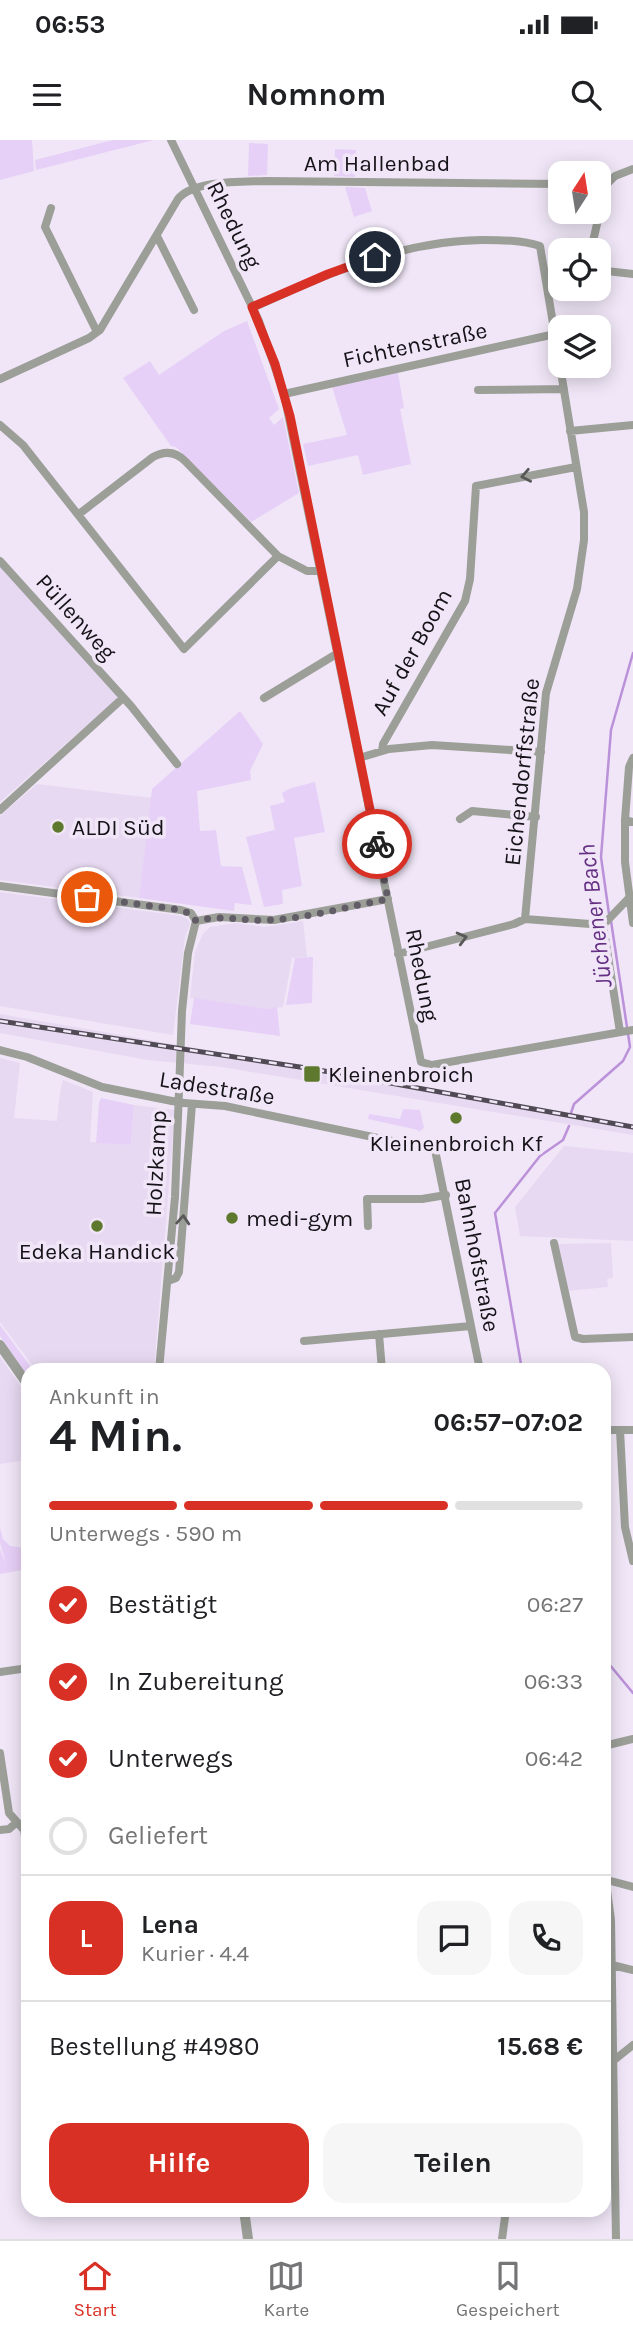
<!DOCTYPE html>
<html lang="de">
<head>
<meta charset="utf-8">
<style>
  body { margin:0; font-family:Karla,sans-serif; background:#f6f6f6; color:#202124; height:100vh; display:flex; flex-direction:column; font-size:26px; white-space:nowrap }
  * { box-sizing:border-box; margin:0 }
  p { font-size:23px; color:#757577 }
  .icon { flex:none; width:38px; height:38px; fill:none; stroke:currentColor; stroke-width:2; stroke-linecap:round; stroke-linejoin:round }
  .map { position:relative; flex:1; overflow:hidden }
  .sheet { position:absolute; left:21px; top:1223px; width:590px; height:854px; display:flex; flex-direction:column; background:#fff; border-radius:21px; box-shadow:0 4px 18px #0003 }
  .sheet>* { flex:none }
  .needle { width:46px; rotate:12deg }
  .tools { position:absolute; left:548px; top:21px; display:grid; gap:14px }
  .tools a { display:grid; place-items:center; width:63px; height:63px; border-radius:14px; background:#fff; box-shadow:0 4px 18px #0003; font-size:35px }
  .pin { position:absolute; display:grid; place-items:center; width:60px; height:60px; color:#fff; margin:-30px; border:4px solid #fff; border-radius:50%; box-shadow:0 2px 7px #0007 }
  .courier { position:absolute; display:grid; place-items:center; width:70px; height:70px; margin:-35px; border:5px solid #d93025; border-radius:50%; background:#fff; color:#222; box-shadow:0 2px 9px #0007 }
  .headline em { font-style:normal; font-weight:700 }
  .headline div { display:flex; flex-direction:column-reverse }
  .headline { display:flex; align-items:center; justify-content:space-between; height:119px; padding:0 28px }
  h1 { font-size:46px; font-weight:700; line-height:52px }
  .bar { display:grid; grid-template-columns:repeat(4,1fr); gap:10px 7px; align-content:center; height:84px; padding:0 28px }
  .bar i { height:9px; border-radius:5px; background:#e0e0e0 }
  .bar .active { background:#d93025 }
  .bar p { grid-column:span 4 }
  .line { display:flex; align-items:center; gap:18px; padding:0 28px; border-top:2px solid #e0e0e0 }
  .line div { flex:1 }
  .round { display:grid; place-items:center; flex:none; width:74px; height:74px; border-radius:21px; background:#f6f6f6 }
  ol { padding:0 28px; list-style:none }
  li { display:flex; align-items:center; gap:21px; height:77px }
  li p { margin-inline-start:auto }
  li .icon { padding:7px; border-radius:50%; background:#d93025; color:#fff; stroke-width:4 }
  li:last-child { color:#757577 }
  li i { width:38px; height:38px; border:4px solid #e0e0e0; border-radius:50% }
  .button { display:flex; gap:14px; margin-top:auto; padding:14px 28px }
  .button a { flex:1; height:80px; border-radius:21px; background:#d93025; color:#fff; font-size:28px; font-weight:700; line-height:80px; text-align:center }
  .button a+a { background:#f6f6f6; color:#202124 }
  .status { display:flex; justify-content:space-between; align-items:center; height:49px; padding:0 35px; background:#fff; direction:ltr }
  .status svg { height:19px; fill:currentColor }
  header { display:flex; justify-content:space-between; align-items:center; height:91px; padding:0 28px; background:#fff; font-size:32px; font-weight:700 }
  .tab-bar { display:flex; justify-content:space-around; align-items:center; height:98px; border-top:2px solid #e0e0e0; background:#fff; font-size:19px; color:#757577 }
  .tab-bar a { display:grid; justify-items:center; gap:4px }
  .tab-bar .active { color:#d93025 }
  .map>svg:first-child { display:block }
</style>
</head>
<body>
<div class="status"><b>06:53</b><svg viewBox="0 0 49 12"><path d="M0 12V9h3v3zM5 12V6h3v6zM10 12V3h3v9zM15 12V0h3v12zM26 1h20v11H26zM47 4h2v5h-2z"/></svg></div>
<header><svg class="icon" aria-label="menu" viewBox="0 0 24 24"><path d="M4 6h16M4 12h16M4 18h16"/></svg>Nomnom<svg class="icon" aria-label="search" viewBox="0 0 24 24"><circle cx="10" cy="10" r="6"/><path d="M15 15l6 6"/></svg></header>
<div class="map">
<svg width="633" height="2099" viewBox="0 0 633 2099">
  <rect width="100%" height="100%" fill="#f0e6f7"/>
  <path fill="#e7d9f1" d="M0 426 119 557 0 662Z
    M37 644 152 658 139 758 0 740V676Z
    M0 752 182 776 188 779 190 784 185 797 173 895 0 866Z
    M303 781 307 817 292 818 283 867 267 869 190 858 195 812 203 794 210 787 235 783 265 787Z
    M0 874 633 984V995L222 927 148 920 0 893Z
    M0 918 20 923 14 978 57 981 60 952 63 940 93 952 90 1002 131 1005 134 965 175 970 154 1230H36L0 1182Z
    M564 1006 633 1013V1101L520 1096 515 1067Z
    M611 1103 613 1138 607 1139 608 1147 566 1151 557 1104Z
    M0 1217 28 1256V1320L0 1324Z"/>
  <path fill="#e7d0f7" d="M0 0H32L34 31 0 40Z
    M113 0H154L36 30 35 20Z
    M249 3 268 4 267 35 248 36Z
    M335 9 356 10 355 37 334 36Z
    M345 47 365 48 372 71 354 77Z
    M247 181 279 269 269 278 274 285 283 277 299 353 251 382 176 307 171 306 123 238 150 221 159 235 224 191Z
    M398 233 404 268 400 269 411 324 363 335 358 315 308 326 303 304 347 295 332 247Z
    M240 571 263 604 250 631 251 640 197 651 200 691 216 690 221 726 242 727 252 765 235 763 234 771 139 758 152 649Z
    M315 642 325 692 294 698 302 746 282 750 283 764 264 767 246 697 275 690 270 666 285 662 282 653 291 648Z
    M313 817 312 863 286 865 295 818Z
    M194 858 267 869 277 867 280 896 190 884Z
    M101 958 134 965 131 1005 96 1003 99 963Z
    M403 969 420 970 424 988 419 992 418 990 368 979 369 974 400 979Z
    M0 1185 33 1230H28V1237L0 1196Z
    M0 1388 3 1399 10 1406 28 1408 27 1429 0 1434V1409L6 1424 0 1403Z"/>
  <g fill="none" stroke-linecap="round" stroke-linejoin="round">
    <path stroke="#bb91d9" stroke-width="2.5" d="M609 774 601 717 611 590 633 513
      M571 973 574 964 623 921 630 907 611 781
      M522 1230 495 1073 540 1016 563 1000 569 986
      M604 1518 633 1553"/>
    <path stroke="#9c9f98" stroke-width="8" d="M171 0 259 181 284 254 421 922 432 925 633 890
      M51 68 45 87 97 192
      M157 96 194 170
      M591 110 606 45 615 36 633 29
      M598 130 633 134
      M545 133 560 131
      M252 168C327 134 399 101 482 100 502 100 521 100 540 106L560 225
      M0 239 89 198 100 190 178 59C193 40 242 42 265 41L560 44
      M478 250 564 249
      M284 254 555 194
      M0 285 23 305 184 509 278 416
      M570 291 633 285
      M79 374 153 317C164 311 175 311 185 321L278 416 307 431H321
      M0 421 131 566 177 624
      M264 558 338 513
      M382 611 383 604 465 461 470 439 476 346 576 327
      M359 618 389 609 432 605 541 612
      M633 618 629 627 625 680 633 682
      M0 670 123 558
      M460 679 472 671 536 677
      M625 680V722L633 783
      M0 746 181 770 191 773 196 781
      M525 779 546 553 577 449 584 400V372L560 226
      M196 781 219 777 274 780 388 759
      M603 785 620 892
      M603 785 628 759
      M398 814 514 784 525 779 603 785
      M0 910 27 917 102 947 172 961
      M184 963 225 966 435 1010 480 1230
      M368 1086 367 1059H422L446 1055
      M554 1103 575 1197 583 1199 633 1197
      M168 1141 176 1138 179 1132 192 964
      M379 1194 382 1230
      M304 1201 471 1186
      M159 1230 175 1057 182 871 188 813 196 781
      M604 1290H633
      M620 1290 625 1387 633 1421
      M0 1532 28 1528
      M604 1606 633 1599
      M0 1613 9 1673 24 1690 28 1713
      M0 1690 9 1689 17 1682
      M604 1728 611 1780 616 2099
      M607 1740 633 1747
      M612 1825 633 1830
      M613 1921 633 1905
      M604 2014 614 2011
      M502 2099 506 2070"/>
    <path stroke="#9c9f98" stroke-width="10" d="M0 1205 28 1245
      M244 2070 248 2099"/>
    <g stroke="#4f4a53" stroke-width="5">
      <path id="rail" d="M0 881 313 929 633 987"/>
    </g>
    <use href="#rail" stroke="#f0e6f7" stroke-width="2.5" stroke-dasharray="8" stroke-linecap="butt"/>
    <path stroke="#9c9f98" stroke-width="8" d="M172 961 184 963"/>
  </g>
  <defs><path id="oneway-chevron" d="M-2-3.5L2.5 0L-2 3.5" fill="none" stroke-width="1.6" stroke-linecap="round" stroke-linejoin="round" transform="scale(1.75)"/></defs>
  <g stroke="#585858">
    <use href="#oneway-chevron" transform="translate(526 336) rotate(169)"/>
    <use href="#oneway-chevron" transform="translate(462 798) rotate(-15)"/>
    <use href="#oneway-chevron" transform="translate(183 1080) rotate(-86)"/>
  </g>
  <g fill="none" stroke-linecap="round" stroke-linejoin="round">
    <path stroke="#625c66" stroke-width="7" stroke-dasharray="0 12.6" d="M87 757 181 770 191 774 196 781C223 774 245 782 271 780 310 778 350 766 388 759L377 704"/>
    <path stroke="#d93025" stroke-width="9" d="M375 117 328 134 252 167 275 224 290 276 377 704"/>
  </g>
  <g fill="#5e792e" stroke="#f0e6f7" stroke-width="2.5">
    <circle cx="58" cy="687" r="7"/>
    <rect x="303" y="925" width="18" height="18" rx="3.5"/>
    <circle cx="456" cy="978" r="7"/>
    <circle cx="232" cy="1078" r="7"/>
    <circle cx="97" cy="1086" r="7"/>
  </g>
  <g text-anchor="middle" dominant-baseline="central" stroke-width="7" stroke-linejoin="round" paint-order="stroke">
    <g font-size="23" fill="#151218" stroke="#f0e6f7">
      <text x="377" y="23">Am Hallenbad</text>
      <text transform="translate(234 85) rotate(64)">Rhedung</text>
      <text transform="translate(415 205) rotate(-12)">Fichtenstraße</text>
      <text transform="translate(76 477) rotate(48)">Püllenweg</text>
      <text transform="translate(412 512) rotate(-61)">Auf der Boom</text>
      <text transform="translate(522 632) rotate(-84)">Eichendorffstraße</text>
      <text transform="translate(422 835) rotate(79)">Rhedung</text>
      <text transform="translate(217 948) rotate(9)">Ladestraße</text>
      <text transform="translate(156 1023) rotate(-87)">Holzkamp</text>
      <text transform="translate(477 1115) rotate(79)">Bahnhofstraße</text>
    </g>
    <g font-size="23" fill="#151218" stroke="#f0e6f7" text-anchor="start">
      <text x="72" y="687">ALDI Süd</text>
      <text x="328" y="934">Kleinenbroich</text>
      <text x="456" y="1003" text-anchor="middle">Kleinenbroich Kf</text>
      <text x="246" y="1078">medi-gym</text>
      <text x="97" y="1111" text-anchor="middle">Edeka Handick</text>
    </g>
    <g font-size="24" font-style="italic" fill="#653084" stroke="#f0e6f7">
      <text transform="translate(595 776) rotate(-97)">Jüchener Bach</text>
    </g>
  </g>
</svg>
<div class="tools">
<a><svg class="needle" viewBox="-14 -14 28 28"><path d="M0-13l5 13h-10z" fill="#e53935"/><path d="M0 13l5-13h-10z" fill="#757577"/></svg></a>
<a><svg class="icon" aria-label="locate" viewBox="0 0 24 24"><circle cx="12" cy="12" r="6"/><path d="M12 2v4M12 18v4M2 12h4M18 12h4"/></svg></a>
<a><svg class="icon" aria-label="layers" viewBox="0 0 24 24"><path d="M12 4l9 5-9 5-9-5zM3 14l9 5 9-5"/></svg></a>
</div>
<div class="pin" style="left:87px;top:757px;background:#ea580c"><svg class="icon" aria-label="bag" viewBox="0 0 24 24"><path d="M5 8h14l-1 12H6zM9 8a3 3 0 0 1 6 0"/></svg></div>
<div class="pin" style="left:375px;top:117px;background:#1f2937"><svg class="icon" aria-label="home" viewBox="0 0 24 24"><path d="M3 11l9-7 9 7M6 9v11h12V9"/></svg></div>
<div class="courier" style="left:377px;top:704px"><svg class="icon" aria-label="bike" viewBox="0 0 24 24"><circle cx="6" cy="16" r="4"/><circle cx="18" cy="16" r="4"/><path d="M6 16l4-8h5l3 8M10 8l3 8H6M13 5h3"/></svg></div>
<section class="sheet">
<div class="headline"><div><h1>4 Min.</h1><p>Ankunft in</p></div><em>06:57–07:02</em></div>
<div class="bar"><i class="active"></i><i class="active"></i><i class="active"></i><i></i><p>Unterwegs · 590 m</p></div>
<ol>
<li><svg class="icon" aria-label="check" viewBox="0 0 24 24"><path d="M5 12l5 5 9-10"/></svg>Bestätigt<p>06:27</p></li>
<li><svg class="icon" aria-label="check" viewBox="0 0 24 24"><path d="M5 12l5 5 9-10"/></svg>In Zubereitung<p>06:33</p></li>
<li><svg class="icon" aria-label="check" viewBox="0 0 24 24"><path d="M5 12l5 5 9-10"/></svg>Unterwegs<p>06:42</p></li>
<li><i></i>Geliefert</li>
</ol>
<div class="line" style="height:126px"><b class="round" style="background:#d93025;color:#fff">L</b><div><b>Lena</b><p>Kurier · 4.4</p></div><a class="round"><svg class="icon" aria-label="chat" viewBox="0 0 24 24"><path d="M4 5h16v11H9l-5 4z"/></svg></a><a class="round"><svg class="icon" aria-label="phone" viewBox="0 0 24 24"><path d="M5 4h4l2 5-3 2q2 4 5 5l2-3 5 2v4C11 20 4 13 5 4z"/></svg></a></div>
<div class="line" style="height:91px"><div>Bestellung #4980</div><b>15.68 €</b></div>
<div class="button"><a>Hilfe</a><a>Teilen</a></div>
</section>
</div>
<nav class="tab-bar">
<a class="active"><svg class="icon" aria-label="home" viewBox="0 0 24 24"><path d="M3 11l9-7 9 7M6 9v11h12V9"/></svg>Start</a>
<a><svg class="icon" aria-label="map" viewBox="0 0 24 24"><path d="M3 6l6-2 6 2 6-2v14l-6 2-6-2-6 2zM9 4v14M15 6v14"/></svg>Karte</a>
<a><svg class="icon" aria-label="saved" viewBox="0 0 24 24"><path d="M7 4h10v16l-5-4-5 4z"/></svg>Gespeichert</a>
</nav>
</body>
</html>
